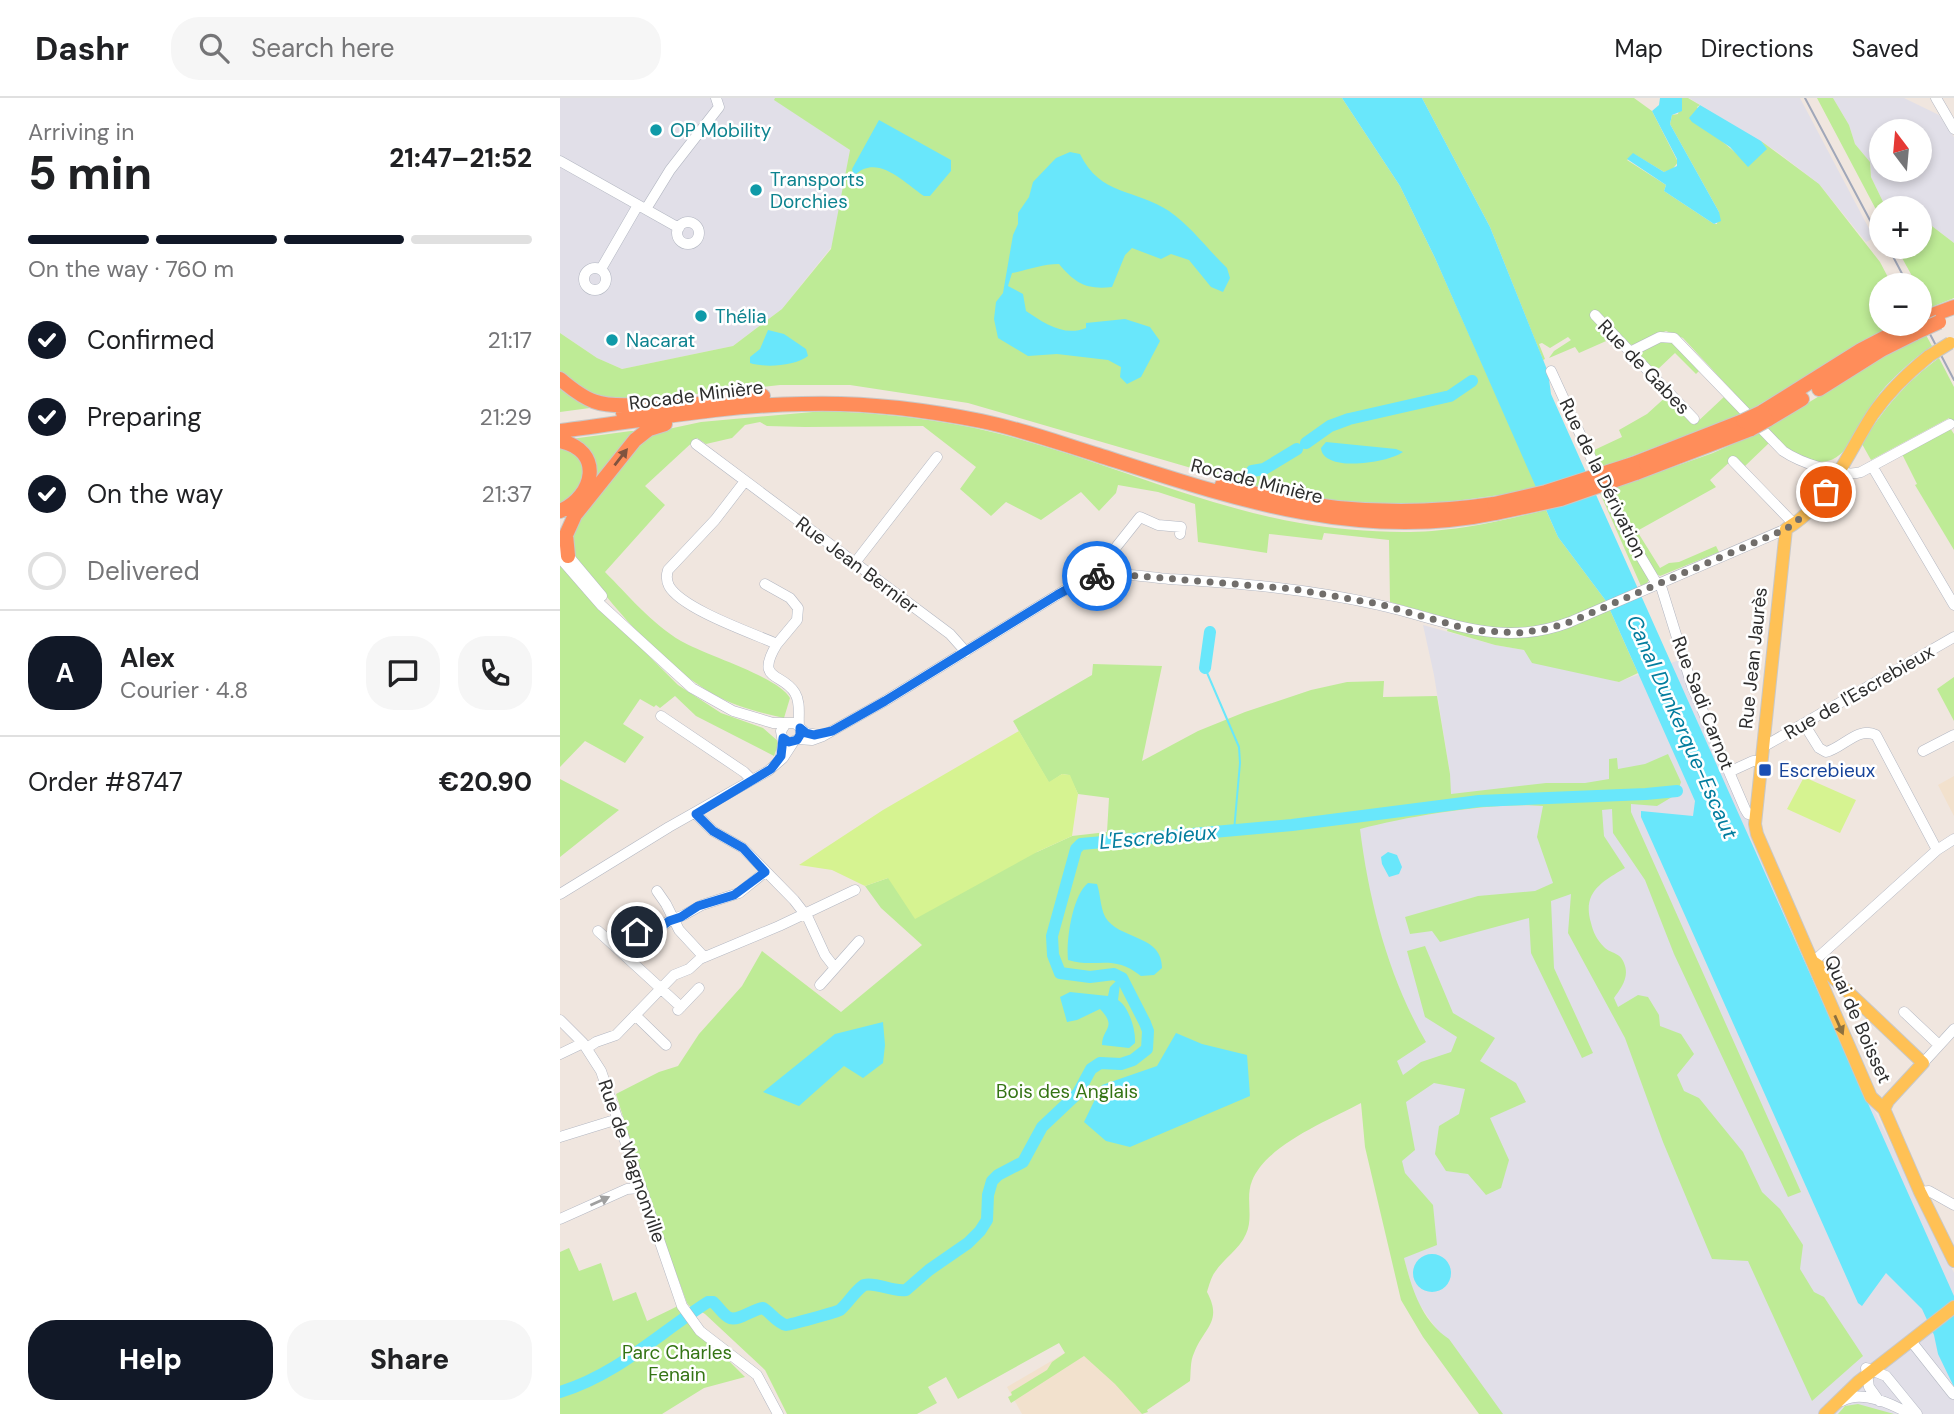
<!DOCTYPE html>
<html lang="en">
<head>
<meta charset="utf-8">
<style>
  body { margin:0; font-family:"DM Sans",sans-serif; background:#f6f6f6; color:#202124; height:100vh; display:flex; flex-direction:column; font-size:26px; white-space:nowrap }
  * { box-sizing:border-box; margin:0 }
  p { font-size:23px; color:#757577 }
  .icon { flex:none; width:38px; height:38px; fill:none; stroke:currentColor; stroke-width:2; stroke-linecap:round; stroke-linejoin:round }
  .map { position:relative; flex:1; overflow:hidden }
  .details { display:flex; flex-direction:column; background:#fff; width:560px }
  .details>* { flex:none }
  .needle { width:46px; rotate:344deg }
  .buttons { position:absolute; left:1309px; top:21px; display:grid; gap:14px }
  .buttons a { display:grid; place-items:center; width:63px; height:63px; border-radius:50%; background:#fff; box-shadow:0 4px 10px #0003; font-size:35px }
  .pin { position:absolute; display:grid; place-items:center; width:60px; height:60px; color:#fff; margin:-30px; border:4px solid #fff; border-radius:50%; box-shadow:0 2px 7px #0007 }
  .courier { position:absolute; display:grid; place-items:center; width:70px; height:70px; margin:-35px; border:5px solid #1a73e8; border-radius:50%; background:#fff; color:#222; box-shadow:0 2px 9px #0007 }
  .headline em { font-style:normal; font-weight:800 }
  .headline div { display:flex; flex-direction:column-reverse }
  .headline { display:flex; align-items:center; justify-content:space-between; height:119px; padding:0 28px }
  h1 { font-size:46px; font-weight:800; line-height:52px }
  .bar { display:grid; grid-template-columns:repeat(4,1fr); gap:10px 7px; align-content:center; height:84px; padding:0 28px }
  .bar i { height:9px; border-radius:5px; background:#e0e0e0 }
  .bar .active { background:#111827 }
  .bar p { grid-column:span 4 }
  .line { display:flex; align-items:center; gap:18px; padding:0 28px; border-top:2px solid #e0e0e0 }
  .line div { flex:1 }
  .round { display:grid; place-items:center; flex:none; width:74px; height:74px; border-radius:28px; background:#f6f6f6 }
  ol { padding:0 28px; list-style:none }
  li { display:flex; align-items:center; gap:21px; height:77px }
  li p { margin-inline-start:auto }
  li .icon { padding:7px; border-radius:50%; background:#111827; color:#fff; stroke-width:4 }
  li:last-child { color:#757577 }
  li i { width:38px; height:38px; border:4px solid #e0e0e0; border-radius:50% }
  .primary-button { display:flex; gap:14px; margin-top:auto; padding:14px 28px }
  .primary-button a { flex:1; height:80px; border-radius:28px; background:#111827; color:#fff; font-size:28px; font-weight:800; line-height:80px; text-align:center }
  .primary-button a+a { background:#f6f6f6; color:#202124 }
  header { display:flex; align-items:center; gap:42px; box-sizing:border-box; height:98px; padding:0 35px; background:#fff; border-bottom:2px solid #e0e0e0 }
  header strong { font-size:33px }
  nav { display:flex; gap:38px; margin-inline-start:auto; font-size:24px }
  .search { width:490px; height:63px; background:#f6f6f6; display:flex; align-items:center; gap:18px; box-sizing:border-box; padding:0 24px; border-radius:28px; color:#757577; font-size:26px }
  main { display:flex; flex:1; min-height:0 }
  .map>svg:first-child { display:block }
</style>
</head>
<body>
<header>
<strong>Dashr</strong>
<div class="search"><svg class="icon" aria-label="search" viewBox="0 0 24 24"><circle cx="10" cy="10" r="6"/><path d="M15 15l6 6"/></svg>Search here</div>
<nav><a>Map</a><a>Directions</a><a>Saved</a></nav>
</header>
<main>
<section class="details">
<div class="headline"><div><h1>5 min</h1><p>Arriving in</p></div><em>21:47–21:52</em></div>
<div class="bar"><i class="active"></i><i class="active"></i><i class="active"></i><i></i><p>On the way · 760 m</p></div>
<ol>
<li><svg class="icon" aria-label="check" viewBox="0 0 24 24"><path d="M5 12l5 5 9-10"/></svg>Confirmed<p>21:17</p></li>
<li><svg class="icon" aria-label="check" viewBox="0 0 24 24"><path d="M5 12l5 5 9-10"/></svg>Preparing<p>21:29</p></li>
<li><svg class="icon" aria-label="check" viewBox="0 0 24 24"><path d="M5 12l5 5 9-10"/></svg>On the way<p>21:37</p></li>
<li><i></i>Delivered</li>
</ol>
<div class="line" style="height:126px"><b class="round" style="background:#111827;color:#fff">A</b><div><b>Alex</b><p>Courier · 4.8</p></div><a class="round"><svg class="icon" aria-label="chat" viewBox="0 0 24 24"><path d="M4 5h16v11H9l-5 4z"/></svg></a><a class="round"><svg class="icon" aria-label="phone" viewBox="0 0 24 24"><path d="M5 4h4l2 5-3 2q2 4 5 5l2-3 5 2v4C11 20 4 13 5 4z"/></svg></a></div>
<div class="line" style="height:91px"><div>Order #8747</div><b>€20.90</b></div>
<div class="primary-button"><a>Help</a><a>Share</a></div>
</section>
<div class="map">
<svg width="1394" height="1316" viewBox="0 0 1394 1316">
  <rect width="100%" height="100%" fill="#f0e6df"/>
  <path fill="#e1dfe8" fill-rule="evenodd" d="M0 0H215V2L290 52 273 147 222 211 173 248 62 271 37 260 0 235Z
    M1129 0H1240L1314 140 1306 144 1259 86 1216 53Z
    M1273 0H1344L1379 17 1394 39V145L1364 122 1360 127V110H1326L1311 79 1310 64 1295 46 1289 27ZM1321 33H1360V72H1321Z
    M863 527 935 547 964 552 1058 584 1125 560 1281 944 1394 1175V1316H935L855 1200 801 1005 787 733 890 676 874 577Z"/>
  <path fill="#f2e1cd" d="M1394 678V718L1378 687Z
    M522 1245 582 1316H462L447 1289Z"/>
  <path fill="#beeb96" d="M215 0H782L840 88 875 160 977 389 969 393 880 405H798L721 396 408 305 290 287H220L61 304 41 303 30 310 0 314V235L37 260 62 271 173 248 222 211 271 151 290 52 214 2Z
    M862 0H1074L1092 13 1118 64 1112 72 1104 74 1074 56 1067 62 1106 87 1104 93 1154 126H1157L1159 114 1110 26 1112 17 1118 16 1122 0H1128L1140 7 1137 9 1163 44 1177 56 1206 51 1201 43 1259 86 1320 164 1332 187H1321V226H1335L1190 312 1123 240 1106 233 1072 247 1053 240 1019 255 1015 249 989 260 994 253 1011 242 1008 239 990 250 982 245 979 246 985 261 983 262 930 129Z
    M1257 0H1273L1289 27 1295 46 1310 64 1311 79 1326 110H1321V121Z
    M1364 122 1394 145V200L1369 210 1360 193V187H1357L1336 149H1360V127Z
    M1366 237 1372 248C1353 261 1335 277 1320 295 1302 317 1289 371 1255 363 1234 358 1221 346 1207 330L1328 256Z
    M1103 243 1114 245 1140 272 1136 276 1115 255 1095 274 1078 258V255Z
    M1379 260 1394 289V328L1389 320 1311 362 1302 346C1323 311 1346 284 1379 260Z
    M1108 297 1134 327 1165 298 1182 316 1038 371 1030 354 1062 339 1059 332 1087 316Z
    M264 313C322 315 379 321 436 335 539 360 636 407 740 425 780 432 832 436 872 433 911 430 949 421 986 412L998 439 1046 503 1078 575 1059 584 972 565 964 552 935 547 887 533 891 521 830 504 829 442 764 435 762 442 709 436 707 455 638 444 635 406 598 394 558 387 556 395 539 413 521 394 481 422 446 404 431 418 400 391 416 369 363 328 245 329 207 328 200 324 185 327 172 340 146 346 137 340 85 388 105 407 45 474C68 497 92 526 121 543 145 557 219 579 230 600L224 620C201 615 174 608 153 596 107 569 67 525 34 483 26 474 16 464 12 453 7 441 13 413 14 400L0 407V349L11 341 71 333H99L141 324Z
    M1390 330 1394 336V452L1355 387 1357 386 1341 354Z
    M1199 334 1209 345 1184 369 1174 360 1150 382 1156 389 1077 433 1100 470 1109 465 1119 464 1156 448 1159 454 1100 478 1092 473 1048 392 1153 355Z
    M1044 393 1090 480 1087 485 1081 488 1040 395Z
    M0 465 20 489 118 587 161 615 203 630 219 644 214 658 136 618 115 598 100 610 96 607 94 609 80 601 63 626 84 639 65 665 25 643 0 669Z
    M533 566 602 568 582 663 638 633 685 614 751 592 787 584 824 583 823 599 877 598 890 676 891 696 986 685H1025L1049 681V661L1057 660 1058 671 1085 666 1108 656 1121 684 1117 696 1097 708 1071 706V714L1241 1094 1228 1099 1114 856 1085 782 1053 735 1052 711 1042 712 1044 738 1065 770C1041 784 1022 795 1031 825 1033 834 1037 842 1044 849 1051 856 1060 854 1064 865 1070 879 1061 890 1054 900L1058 909 1078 897 1088 899 1099 917 1100 928 1121 936 1134 956 1117 977 1124 993 1139 1000 1183 1054 1202 1094 1220 1111 1243 1147 1240 1171 1254 1194 1264 1199 1303 1258 1252 1303 1188 1163 1152 1161 1103 1044 1065 940 1008 835 1011 796 991 803 994 870 1033 955 1022 960 971 855 969 820 880 844 872 833 850 836 845 819 918 798 975 793 993 785 977 739 983 708C933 704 849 718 800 731 809 804 829 881 866 944L837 963 843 977 861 964 891 954 897 939 865 919 847 853 865 848 893 915 935 940 920 963 956 985 966 1004 930 1020 949 1062 941 1090 926 1097 908 1076 886 1073 875 1056 879 1028 899 1016 905 991 874 985 846 1004 855 1052 842 1063 845 1075 873 1107 877 1147 844 1160C852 1191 861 1222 889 1241L943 1316H919L863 1239 841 1202 805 1049 801 1005C768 1023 707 1046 692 1083 685 1100 694 1119 686 1136 679 1152 664 1160 655 1174 651 1179 649 1188 647 1194 663 1224 644 1229 634 1255 630 1263 631 1274 630 1283L587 1312 588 1314 582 1316 555 1286 524 1258 451 1305 448 1299 452 1297 451 1294 487 1272 492 1264 505 1255 499 1245 398 1301 386 1279 368 1289 377 1305 357 1316H227L205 1272 145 1216 137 1211 134 1213 127 1205 85 1090 56 996 99 974 118 968 139 936 182 888 202 853 281 914 362 847 321 810 305 788 328 780 477 754 512 738 547 734 549 700 518 696 509 677 502 676 489 685 453 623 532 577Z
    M1394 579V623L1377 591Z
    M0 681 59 712 0 759Z
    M9 1150 19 1173 41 1165 53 1203 76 1194 87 1223 118 1208 123 1217 185 1279 144 1290 102 1316H0V1154Z
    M1298 1306 1334 1316H1278L1285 1308Z"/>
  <path fill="#d6f391" d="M459 633 489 684 502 676 510 677 518 696 512 738 477 754 355 821 328 780 305 788 272 772 239 767 323 712Z
    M1244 679 1296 702 1280 735 1227 711Z"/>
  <path fill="#69e7fb" d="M782 0H862L930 129 988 274 991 296 1394 1198V1289L1378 1256 1374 1237 1362 1211 1326 1175 1302 1208 1298 1205 1081 719V713L1133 718 1135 703 1046 503 998 439 875 160 840 88Z
    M1100 0H1122V13L1112 17 1110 26 1159 114 1161 123 1154 126 1104 93 1106 87 1067 61 1073 55 1104 74 1117 68V61L1092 13 1099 7Z
    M1140 7 1201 43 1207 51 1188 69 1170 49 1132 24 1129 20Z
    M319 22 391 62V73L370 98H364C345 85 318 56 296 76L293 75 292 71Z
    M510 54 520 56C540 98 576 91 609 113 632 129 647 151 667 170L670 180 663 194 651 189 629 162 611 156 601 161 572 150 565 157 552 189C526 192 515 185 499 166 482 166 468 172 452 175L448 188 463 196 466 213C484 225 504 239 526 230V225L565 221 590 229 600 243 581 279 567 286 560 279 561 269 548 262 497 256 468 258 438 240 434 221 436 204 443 195 453 137 458 126V115L469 99 473 84 496 60Z
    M208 232 224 236 246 251 248 258C235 268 205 270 190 265V259L200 251Z
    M766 344 836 351 843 354C828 365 763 375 761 350Z
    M828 754 837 757 842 769 839 776 829 779 822 766 821 759Z
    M528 785 537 786C541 797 540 814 548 823 565 842 602 838 602 870L594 877 581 878C552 855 537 871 508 862 506 843 512 798 528 785Z
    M556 883 560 886 558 902C569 909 576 932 575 945L569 950 542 947C542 930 558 930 540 911L517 922 507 924 500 899 510 894 548 898 550 889Z
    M323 924 325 947 323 965 303 980 284 968 239 1008 203 994 275 936Z
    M616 935 642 946 687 957 690 998 570 1049 546 1043 524 1024 542 987 597 968Z
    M853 1175a19 19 0 1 1 38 0a19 19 0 1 1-38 0Z"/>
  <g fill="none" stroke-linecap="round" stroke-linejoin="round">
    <path stroke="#69e7fb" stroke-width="2" d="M645 570 679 649 680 665 674 733"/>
    <path stroke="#69e7fb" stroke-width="12" d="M746 345 770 328 789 321 890 298 912 283
      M692 373 704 371 737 351
      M645 570 650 534
      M0 1294C57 1277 99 1235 148 1204H153C158 1208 164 1218 170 1220 179 1223 193 1211 203 1210 210 1214 217 1225 226 1227 229 1227 277 1214 280 1212 289 1204 294 1194 304 1187 318 1184 331 1194 346 1192L369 1172 408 1145 420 1133 427 1122 428 1097 432 1083 438 1077 463 1064 482 1029 518 995 531 971 540 965 561 966 573 962 587 951 588 933 585 925 562 880 554 876 530 879 500 875 493 857 492 838 516 751 521 746 732 727 919 703 1086 696 1117 693"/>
    <g stroke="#b3b7c2" stroke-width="11">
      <path id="minor" d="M1376 0 1394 31
        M0 63 119 130
        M86 111 110 72 159 9 156 0
        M117 135a11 11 0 1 1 22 0a11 11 0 1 1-22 0Z
        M24 181a11 11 0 1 1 22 0a11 11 0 1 1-22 0Z
        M41 171 78 107
        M1035 217 1134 321
        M1070 254 1100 239 1114 240 1223 353C1239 364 1283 380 1301 374L1390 326
        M991 273 1062 427 1097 486
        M136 346 390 536 406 554
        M1173 363 1234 426
        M1312 368 1394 507
        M185 383 155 422 108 472C106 478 106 482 109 488 122 511 192 535 217 546 194 584 223 574 235 595 241 605 238 617 239 628
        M0 448 42 498
        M0 460 41 507 132 590 173 613 213 625H225
        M294 466 377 359
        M543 477 545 463 580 419 598 427 621 429 620 436
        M1100 485 1132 588 1185 711 1188 716 1196 718
        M205 486 230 500 238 510 237 522 217 546
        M101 618 184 674 192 682
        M1244 626 1259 650 1266 654C1283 650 1298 628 1316 637L1377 752
        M238 641 252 642 263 638 325 603 497 497C510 489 524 480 540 478 562 474 586 479 609 481 679 485 750 491 819 507 886 522 940 551 1010 524L1226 431
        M1203 649 1394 539
        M1363 653 1394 637
        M221 658 223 645 221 633 226 625H235L246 635 258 637
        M1169 674 1193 663H1202
        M136 716 153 733 183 750 234 802 248 820 265 857 275 870
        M97 793 106 806 119 832 144 859
        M0 796 109 729 208 673 223 660 234 643
        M72 831 81 835H93L109 823 124 817 142 807 179 795 205 774
        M38 833 121 909
        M1253 864 1377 752 1394 741
        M260 887 299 843
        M118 912 139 890
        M1344 914 1379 947
        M75 917 106 947
        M0 922 23 945 41 973 122 1208 140 1233 197 1277 218 1316
        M27 950 36 944 56 937 114 877 129 871 140 861 219 828 295 792
        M0 956 23 945
        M1363 965 1394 931
        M0 1039 58 1021
        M1360 1094 1369 1093 1394 1107
        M0 1121 67 1091 80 1090
        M1351 1243 1393 1296
        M1282 1303C1302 1291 1332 1306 1350 1316
        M1319 1303 1309 1289 1306 1270 1326 1278 1357 1316"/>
    </g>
    <g stroke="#c8c8c8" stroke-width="14">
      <path id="major" d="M1369 258C1348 275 1329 293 1313 316 1287 356 1269 406 1226 431L1195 726 1197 736 1311 999 1324 1011 1360 1094 1394 1163
        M1253 864 1266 873 1363 965 1328 1003 1324 1011
        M1265 1316 1298 1284 1394 1209"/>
    </g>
    <g stroke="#c8c8c8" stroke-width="16">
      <path id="highway" d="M1375 216 1394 209
        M0 281C27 304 39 309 75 307
        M1259 291 1321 252 1355 235
        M1202 314 1301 252 1351 226
        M63 315 203 298
        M1207 322 1242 301
        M0 333C80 323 161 307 242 306 302 304 362 311 421 323 461 331 499 345 538 357 669 399 797 444 936 415
        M0 343C44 352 35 398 0 413
        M1073 366 1183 323
        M1076 375 1191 331
        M662 387C751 413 842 420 934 406
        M8 458 6 437 15 417 75 342 89 331 105 326"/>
    </g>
    <use href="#minor" stroke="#fff" stroke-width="10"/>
    <use href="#major" stroke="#ffc155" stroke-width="12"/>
    <use href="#highway" stroke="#ff8d5a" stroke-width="14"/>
    <path stroke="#a0a7b9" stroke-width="2" d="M1245 0 1321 143
      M1328 149 1348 187
      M1360 217 1394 282"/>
    <g stroke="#c8c8c8" stroke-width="14" stroke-linecap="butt">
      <path id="major-bridge" d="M1369 258 1390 245"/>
    </g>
    <g stroke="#c8c8c8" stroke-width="16" stroke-linecap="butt">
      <path id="highway-bridge" d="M1355 235 1379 224
        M1183 323 1202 314
        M1191 331 1207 322
        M934 406 986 394 1073 366
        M936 415 1001 401 1076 375"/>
    </g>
    <use href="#major-bridge" stroke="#ffc155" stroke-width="12"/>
    <use href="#highway-bridge" stroke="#ff8d5a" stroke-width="14"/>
  </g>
  <defs><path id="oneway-solid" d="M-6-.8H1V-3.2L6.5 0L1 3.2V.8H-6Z" transform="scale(1.75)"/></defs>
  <use fill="#81533f" href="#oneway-solid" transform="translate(61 359) rotate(-52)"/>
  <use fill="#8c703f" href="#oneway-solid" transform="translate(1279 927) rotate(66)"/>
  <use fill="#a0a0a0" href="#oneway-solid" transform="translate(40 1103) rotate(-24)"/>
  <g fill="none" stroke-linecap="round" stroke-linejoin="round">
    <path stroke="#716e6b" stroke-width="7" stroke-dasharray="0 12.6" d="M537 478 566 477 734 491 819 506 911 532 958 535 987 531 1010 524 1226 431 1250 413 1266 394"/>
    <path stroke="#1a73e8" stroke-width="9" d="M77 834 93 835 109 823 121 819 138 808 174 797 205 774 183 750 153 733 136 716 211 671 221 658 223 640 229 644 237 642 240 637V630L246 635 254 637 272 633 325 603 497 497 522 483 537 478"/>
  </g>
  <g fill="#0f9aa8" stroke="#fff" stroke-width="2.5">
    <circle cx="96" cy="32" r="7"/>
    <circle cx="196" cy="92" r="7"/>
    <circle cx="141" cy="218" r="7"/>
    <circle cx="52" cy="242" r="7"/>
  </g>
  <rect fill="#1a4fb4" stroke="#fff" stroke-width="2.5" x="1198" y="665" width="14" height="14" rx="3.5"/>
  <g text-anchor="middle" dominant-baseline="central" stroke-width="5" stroke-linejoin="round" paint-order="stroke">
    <g font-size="19" fill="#0d838f" stroke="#fff" text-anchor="start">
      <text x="110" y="32">OP Mobility</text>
      <text x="210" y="81">Transports<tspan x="210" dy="22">Dorchies</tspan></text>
      <text x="155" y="218">Thélia</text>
      <text x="66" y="242">Nacarat</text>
    </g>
    <g font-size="19" fill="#2d2d2d" stroke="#fff">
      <text transform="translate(1084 269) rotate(46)">Rue de Gabes</text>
      <text transform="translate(136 297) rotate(-7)">Rocade Minière</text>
      <text transform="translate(1043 380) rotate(64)">Rue de la Dérivation</text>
      <text transform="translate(697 383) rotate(14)">Rocade Minière</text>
      <text transform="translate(297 467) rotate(37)">Rue Jean Bernier</text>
      <text transform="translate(1193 560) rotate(-84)">Rue Jean Jaurès</text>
      <text transform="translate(1299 594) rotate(-30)">Rue de l'Escrebieux</text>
      <text transform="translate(1143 605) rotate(69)">Rue Sadi Carnot</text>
      <text transform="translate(1298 921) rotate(66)">Quai de Boisset</text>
      <text transform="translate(72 1063) rotate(71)">Rue de Wagnonville</text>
    </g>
    <g font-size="19" fill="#164399" stroke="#fff" text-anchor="start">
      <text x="1219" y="672">Escrebieux</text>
    </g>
    <g font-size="19" fill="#347414" stroke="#fff">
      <text x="507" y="993">Bois des Anglais</text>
      <text x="117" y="1254">Parc Charles<tspan x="117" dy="22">Fenain</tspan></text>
    </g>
    <g font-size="21" font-style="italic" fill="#027d9e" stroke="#fff">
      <text transform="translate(1122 629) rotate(66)">Canal Dunkerque-Escaut</text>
      <text transform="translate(598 739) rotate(-5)">L'Escrebieux</text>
    </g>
  </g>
</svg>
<div class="buttons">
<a><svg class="needle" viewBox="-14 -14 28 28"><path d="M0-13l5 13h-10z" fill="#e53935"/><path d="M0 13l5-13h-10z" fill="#757577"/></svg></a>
<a>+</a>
<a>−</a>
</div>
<div class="pin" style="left:1266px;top:394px;background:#ea580c"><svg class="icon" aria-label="bag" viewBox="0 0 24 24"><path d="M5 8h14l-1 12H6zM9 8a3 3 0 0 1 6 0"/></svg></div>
<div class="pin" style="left:77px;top:834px;background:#1f2937"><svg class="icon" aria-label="home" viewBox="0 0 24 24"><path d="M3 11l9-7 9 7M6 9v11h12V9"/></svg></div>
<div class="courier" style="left:537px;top:478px"><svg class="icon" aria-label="bike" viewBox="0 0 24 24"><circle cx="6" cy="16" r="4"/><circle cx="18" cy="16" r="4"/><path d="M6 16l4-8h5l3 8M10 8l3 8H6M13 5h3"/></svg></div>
</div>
</main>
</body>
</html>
